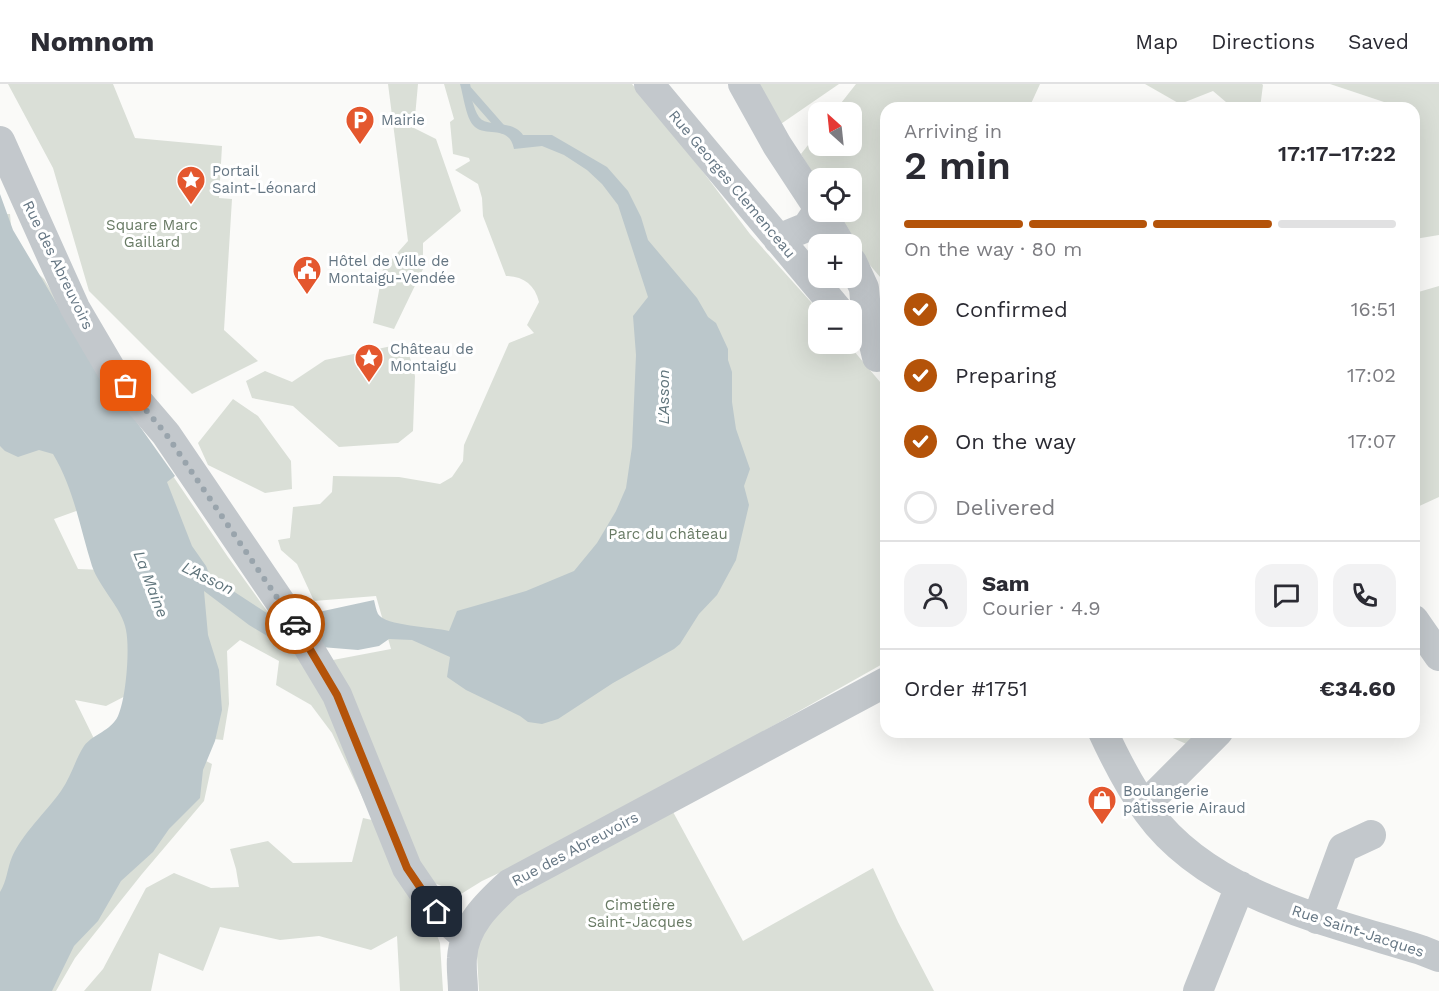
<!DOCTYPE html>
<html lang="en">
<head>
<meta charset="utf-8">
<style>
  body { margin:0; font-family:"Work Sans",sans-serif; background:#f2f2f3; color:#2b2b33; height:100vh; display:flex; flex-direction:column; font-size:22px; white-space:nowrap }
  * { box-sizing:border-box; margin:0 }
  p { font-size:20px; color:#7c7c81 }
  .icon { flex:none; width:33px; height:33px; fill:none; stroke:currentColor; stroke-width:2; stroke-linecap:round; stroke-linejoin:round }
  .map { position:relative; flex:1; overflow:hidden }
  .side { position:absolute; left:880px; top:18px; width:540px; height:636px; display:flex; flex-direction:column; background:#fff; border-radius:18px; box-shadow:0 6px 24px #0002 }
  .side>* { flex:none }
  .needle { width:39px; rotate:333deg }
  .fabs { position:absolute; left:808px; top:18px; display:grid; gap:12px }
  .fabs a { display:grid; place-items:center; width:54px; height:54px; border-radius:12px; background:#fff; box-shadow:0 6px 24px #0002; font-size:30px }
  .pin { position:absolute; display:grid; place-items:center; width:51px; height:51px; color:#fff; margin:-26px; border-radius:12px; box-shadow:0 3px 9px #0006 }
  .courier { position:absolute; display:grid; place-items:center; width:60px; height:60px; margin:-30px; border:4px solid #b45309; border-radius:50%; background:#fff; color:#222; box-shadow:0 2px 8px #0007 }
  .overview em { font-style:normal; font-weight:600 }
  .overview div { display:flex; flex-direction:column-reverse }
  .overview { display:flex; align-items:center; justify-content:space-between; height:102px; padding:0 24px }
  h1 { font-size:39px; font-weight:600; line-height:45px }
  .bar { display:grid; grid-template-columns:repeat(4,1fr); gap:9px 6px; align-content:center; height:72px; padding:0 24px }
  .bar i { height:8px; border-radius:4px; background:#e1e1e2 }
  .bar .on { background:#b45309 }
  .bar p { grid-column:span 4 }
  .line { display:flex; align-items:center; gap:15px; padding:0 24px; border-top:2px solid #e1e1e2 }
  .line div { flex:1 }
  .round { display:grid; place-items:center; flex:none; width:63px; height:63px; border-radius:18px; background:#f2f2f3 }
  ol { padding:0 24px; list-style:none }
  li { display:flex; align-items:center; gap:18px; height:66px }
  li p { margin-inline-start:auto }
  li .icon { padding:6px; border-radius:50%; background:#b45309; color:#fff; stroke-width:4 }
  li:last-child { color:#7c7c81 }
  li i { width:33px; height:33px; border:3px solid #e1e1e2; border-radius:50% }
  header { display:flex; align-items:center; gap:36px; box-sizing:border-box; height:84px; padding:0 30px; background:#fff; border-bottom:2px solid #e1e1e2 }
  header strong { font-size:28px }
  nav { display:flex; gap:33px; margin-inline-start:auto; font-size:21px }
  .map>svg:first-child { display:block }
</style>
</head>
<body>
<header>
<strong>Nomnom</strong>
<nav><a>Map</a><a>Directions</a><a>Saved</a></nav>
</header>
<div class="map">
<svg width="1439" height="907" viewBox="0 0 1439 907">
  <rect width="100%" height="100%" fill="#fafaf8"/>
  <path fill="#dadfd7" d="M8 0H113L135 54 222 62 219 114 232 115 224 246 258 277 192 310 89 207 53 84Z
    M388 0H418L414 44 436 55 461 127 423 159V185L394 245 373 239 383 185 408 157Z
    M444 0H632L676 52 750 150 819 227V260H848L886 305V578L587 747 482 797 461 810 427 796 333 576 391 565 376 512 314 517 297 480 281 466 278 456 290 454 293 423 320 420 332 408 333 392 399 393 440 400 452 393 463 377 464 361 509 259 534 249 527 241 539 218C535 201 523 192 506 192L483 132 482 114 478 100 455 86 470 77 469 74 453 70 450 38 454 35Z
    M752 0H839L775 44Z
    M856 0H1040L1029 24H886V200L852 160 833 128H852V94H819V102L801 70 819 47V62H852V28H834Z
    M1145 0H1262L1263 1 1260 24H1233L1213 7 1180 20Z
    M1330 0H1439V151L1415 155 1414 24H1402Z
    M0 130H10L13 166 44 195 86 264 228 473 285 552 307 573 377 729 367 723 332 649 311 621 276 601 279 577 240 556 227 567 229 620 223 656 204 654 200 608 186 554 199 483 178 448 133 357 89 289 31 209 0 196Z
    M1439 202V413L1415 424V209Z
    M406 259 415 292 413 347 398 359 339 363 293 322 252 314 246 297 265 287 292 298 325 276Z
    M233 315 258 332 291 377 292 405 265 409 208 381 198 359Z
    M0 331 70 339 93 421 54 435 78 485 127 487 137 606 106 622 75 616 102 671 0 857Z
    M1159 648H1204L1191 662Z
    M196 672 212 680 204 717 142 790 75 874 56 907H34Z
    M672 726 743 857 873 784 898 838 934 907H479L476 854 513 809Z
    M363 734 381 738 434 844 440 859 443 907H400L397 852 371 866 319 852 280 856 220 843 203 887 159 869 151 907H84L103 885 146 804 174 789 211 804 239 803 236 785 230 765 268 757 293 779 352 778Z"/>
  <path fill="#bbc7cb" d="M460 0H468C471 10 473 24 479 33 487 44 513 35 523 51H552L607 83 628 107 641 133 648 156 697 214 708 233 716 239 728 265V276L732 288V318L736 345 750 385 744 402 749 421 736 476 717 511 699 530 680 560 674 565 613 599 558 635 542 640 528 638 520 632 466 606 447 593 450 573 412 556 389 555 379 562 358 566 321 563 294 564 274 556 249 541 204 507 208 551 219 586 222 626 215 657 203 686 200 714 169 745 153 768 121 797 98 837 74 862 52 907H0V808C7 797 7 785 12 773 22 750 46 728 61 707 71 693 75 676 84 662 93 650 111 647 118 632 126 615 130 565 126 546 122 524 100 505 92 482 80 444 74 405 53 370L39 366 18 373 5 367 0 362V110L13 146 102 296 131 330 175 392 167 398 192 462 206 482 210 492 273 533 302 534 314 529 374 516C375 520 376 526 378 530 385 542 433 543 449 547L457 527 526 507 574 487 597 459 616 427 626 404 632 363 636 271 633 232 648 213 618 121 602 100 587 86 564 71 542 62 514 65C509 39 485 55 473 41 466 33 463 10 460 0Z"/>
  <g fill="none" stroke-linecap="round" stroke-linejoin="round">
    <path stroke="#bbc7cb" stroke-width="8" d="M466 0 467 5 502 45"/>
    <path stroke="#c3c8cc" stroke-width="30" d="M649 0 838 226
      M743 0 777 61 819 125
      M0 57 75 224 112 287 166 350 289 531 337 611 407 784 437 828 466 853
      M821 128 840 160
      M778 155 807 143 819 125
      M852 178 864 204 866 227 877 273
      M1414 536 1439 572
      M1103 648C1115 674 1131 705 1148 728 1209 812 1328 837 1421 866L1439 873
      M1144 722 1218 648
      M1317 835 1343 764 1371 751
      M463 907C463 896 461 885 462 874 464 842 487 820 509 800L886 598
      M1198 907 1240 802"/>
  </g>
  <g fill="none" stroke-linecap="round" stroke-linejoin="round">
    <path stroke="#99a4ac" stroke-width="6" stroke-dasharray="0 10.8" d="M126 302 166 350 295 540"/>
    <path stroke="#b45309" stroke-width="8" d="M295 540 337 611 407 784 437 828"/>
  </g>
  <defs>
    <g id="parking-pin" transform="scale(1.5)"><path d="M0 17L-7.5 6A9.5 9.5 0 1 1 7.5 6Z" fill="#e4572e" stroke="#fff"/><path d="M-3.5-5.5H1a3.5 3.5 0 0 1 0 7H-1V5.5H-3.5ZM-1-3.4V-.6H.8a1.4 1.4 0 0 0 0-2.8Z" fill="#fff"/></g>
    <g id="sight-pin" transform="scale(1.5)"><path d="M0 17L-7.5 6A9.5 9.5 0 1 1 7.5 6Z" fill="#e4572e" stroke="#fff"/><path d="M0-6L1.8-2.2L6-1.7L2.9 1.2L3.7 5.4L0 3.3L-3.7 5.4L-2.9 1.2L-6-1.7L-1.8-2.2Z" fill="#fff"/></g>
    <g id="civic-pin" transform="scale(1.5)"><path d="M0 17L-7.5 6A9.5 9.5 0 1 1 7.5 6Z" fill="#e4572e" stroke="#fff"/><path d="M-.6-6.5H3V-4.5H.6V-3L4-1V1h2V6H-6V1h2V-1L-.6-3ZM-1.2 2.5V6h2.4V2.5Z" fill="#fff"/></g>
    <g id="shop-pin" transform="scale(1.5)"><path d="M0 17L-7.5 6A9.5 9.5 0 1 1 7.5 6Z" fill="#e4572e" stroke="#fff"/><path d="M-5-2.5h2.3a2.7 3.5 0 0 1 5.4 0H5L5.5 6h-11ZM-1.5-2.5h3a1.5 2.3 0 0 0-3 0Z" fill="#fff"/></g>
  </defs>
  <g fill-rule="evenodd">
    <use href="#parking-pin" x="360" y="36"/>
    <use href="#sight-pin" x="191" y="96"/>
    <use href="#civic-pin" x="307" y="186"/>
    <use href="#sight-pin" x="369" y="274"/>
    <use href="#shop-pin" x="1102" y="716"/>
  </g>
  <g text-anchor="middle" dominant-baseline="central" stroke-width="6" stroke-linejoin="round" paint-order="stroke">
    <g font-size="15" fill="#657683" stroke="#fff" text-anchor="start">
      <text x="381" y="36">Mairie</text>
      <text x="212" y="87">Portail<tspan x="212" dy="17">Saint-Léonard</tspan></text>
      <text x="328" y="177">Hôtel de Ville de<tspan x="328" dy="17">Montaigu-Vendée</tspan></text>
      <text x="390" y="265">Château de<tspan x="390" dy="17">Montaigu</tspan></text>
      <text x="1123" y="707">Boulangerie<tspan x="1123" dy="17">pâtisserie Airaud</tspan></text>
    </g>
    <g font-size="15" fill="#657683" stroke="#fff">
      <text transform="translate(732 100) rotate(50)">Rue Georges Clemenceau</text>
      <text transform="translate(58 181) rotate(64)">Rue des Abreuvoirs</text>
      <text transform="translate(575 765) rotate(-28)">Rue des Abreuvoirs</text>
      <text transform="translate(1358 847) rotate(18)">Rue Saint-Jacques</text>
    </g>
    <g font-size="15" fill="#687a64" stroke="#fff">
      <text x="152" y="141">Square Marc<tspan x="152" dy="17">Gaillard</tspan></text>
      <text x="668" y="450">Parc du château</text>
      <text x="640" y="821">Cimetière<tspan x="640" dy="17">Saint-Jacques</tspan></text>
    </g>
    <g font-size="16" font-style="italic" fill="#60757c" stroke="#fff">
      <text transform="translate(663 313) rotate(-90)">L'Asson</text>
      <text transform="translate(208 494) rotate(26)">L'Asson</text>
      <text transform="translate(151 500) rotate(69)">La Maine</text>
    </g>
  </g>
</svg>
<div class="fabs">
<a><svg class="needle" viewBox="-14 -14 28 28"><path d="M0-13l5 13h-10z" fill="#e53935"/><path d="M0 13l5-13h-10z" fill="#7c7c81"/></svg></a>
<a><svg class="icon" aria-label="locate" viewBox="0 0 24 24"><circle cx="12" cy="12" r="6"/><path d="M12 2v4M12 18v4M2 12h4M18 12h4"/></svg></a>
<a>+</a>
<a>−</a>
</div>
<div class="pin" style="left:126px;top:302px;background:#ea580c"><svg class="icon" aria-label="bag" viewBox="0 0 24 24"><path d="M5 8h14l-1 12H6zM9 8a3 3 0 0 1 6 0"/></svg></div>
<div class="pin" style="left:437px;top:828px;background:#1f2937"><svg class="icon" aria-label="home" viewBox="0 0 24 24"><path d="M3 11l9-7 9 7M6 9v11h12V9"/></svg></div>
<div class="courier" style="left:295px;top:540px"><svg class="icon" aria-label="car" viewBox="0 0 24 24"><path d="M5 17H2v-5l4-1 3-4h7l3 4 3 1v5h-3M9 17h6M6 11h13"/><circle cx="7" cy="17" r="2"/><circle cx="17" cy="17" r="2"/></svg></div>
<section class="side">
<div class="overview"><div><h1>2 min</h1><p>Arriving in</p></div><em>17:17–17:22</em></div>
<div class="bar"><i class="on"></i><i class="on"></i><i class="on"></i><i></i><p>On the way · 80 m</p></div>
<ol>
<li><svg class="icon" aria-label="check" viewBox="0 0 24 24"><path d="M5 12l5 5 9-10"/></svg>Confirmed<p>16:51</p></li>
<li><svg class="icon" aria-label="check" viewBox="0 0 24 24"><path d="M5 12l5 5 9-10"/></svg>Preparing<p>17:02</p></li>
<li><svg class="icon" aria-label="check" viewBox="0 0 24 24"><path d="M5 12l5 5 9-10"/></svg>On the way<p>17:07</p></li>
<li><i></i>Delivered</li>
</ol>
<div class="line" style="height:108px"><a class="round"><svg class="icon" aria-label="person" viewBox="0 0 24 24"><circle cx="12" cy="8" r="4"/><path d="M4 21q1-7 8-7t8 7"/></svg></a><div><b>Sam</b><p>Courier · 4.9</p></div><a class="round"><svg class="icon" aria-label="chat" viewBox="0 0 24 24"><path d="M4 5h16v11H9l-5 4z"/></svg></a><a class="round"><svg class="icon" aria-label="phone" viewBox="0 0 24 24"><path d="M5 4h4l2 5-3 2q2 4 5 5l2-3 5 2v4C11 20 4 13 5 4z"/></svg></a></div>
<div class="line" style="height:78px"><div>Order #1751</div><b>€34.60</b></div>
</section>
</div>
</body>
</html>
